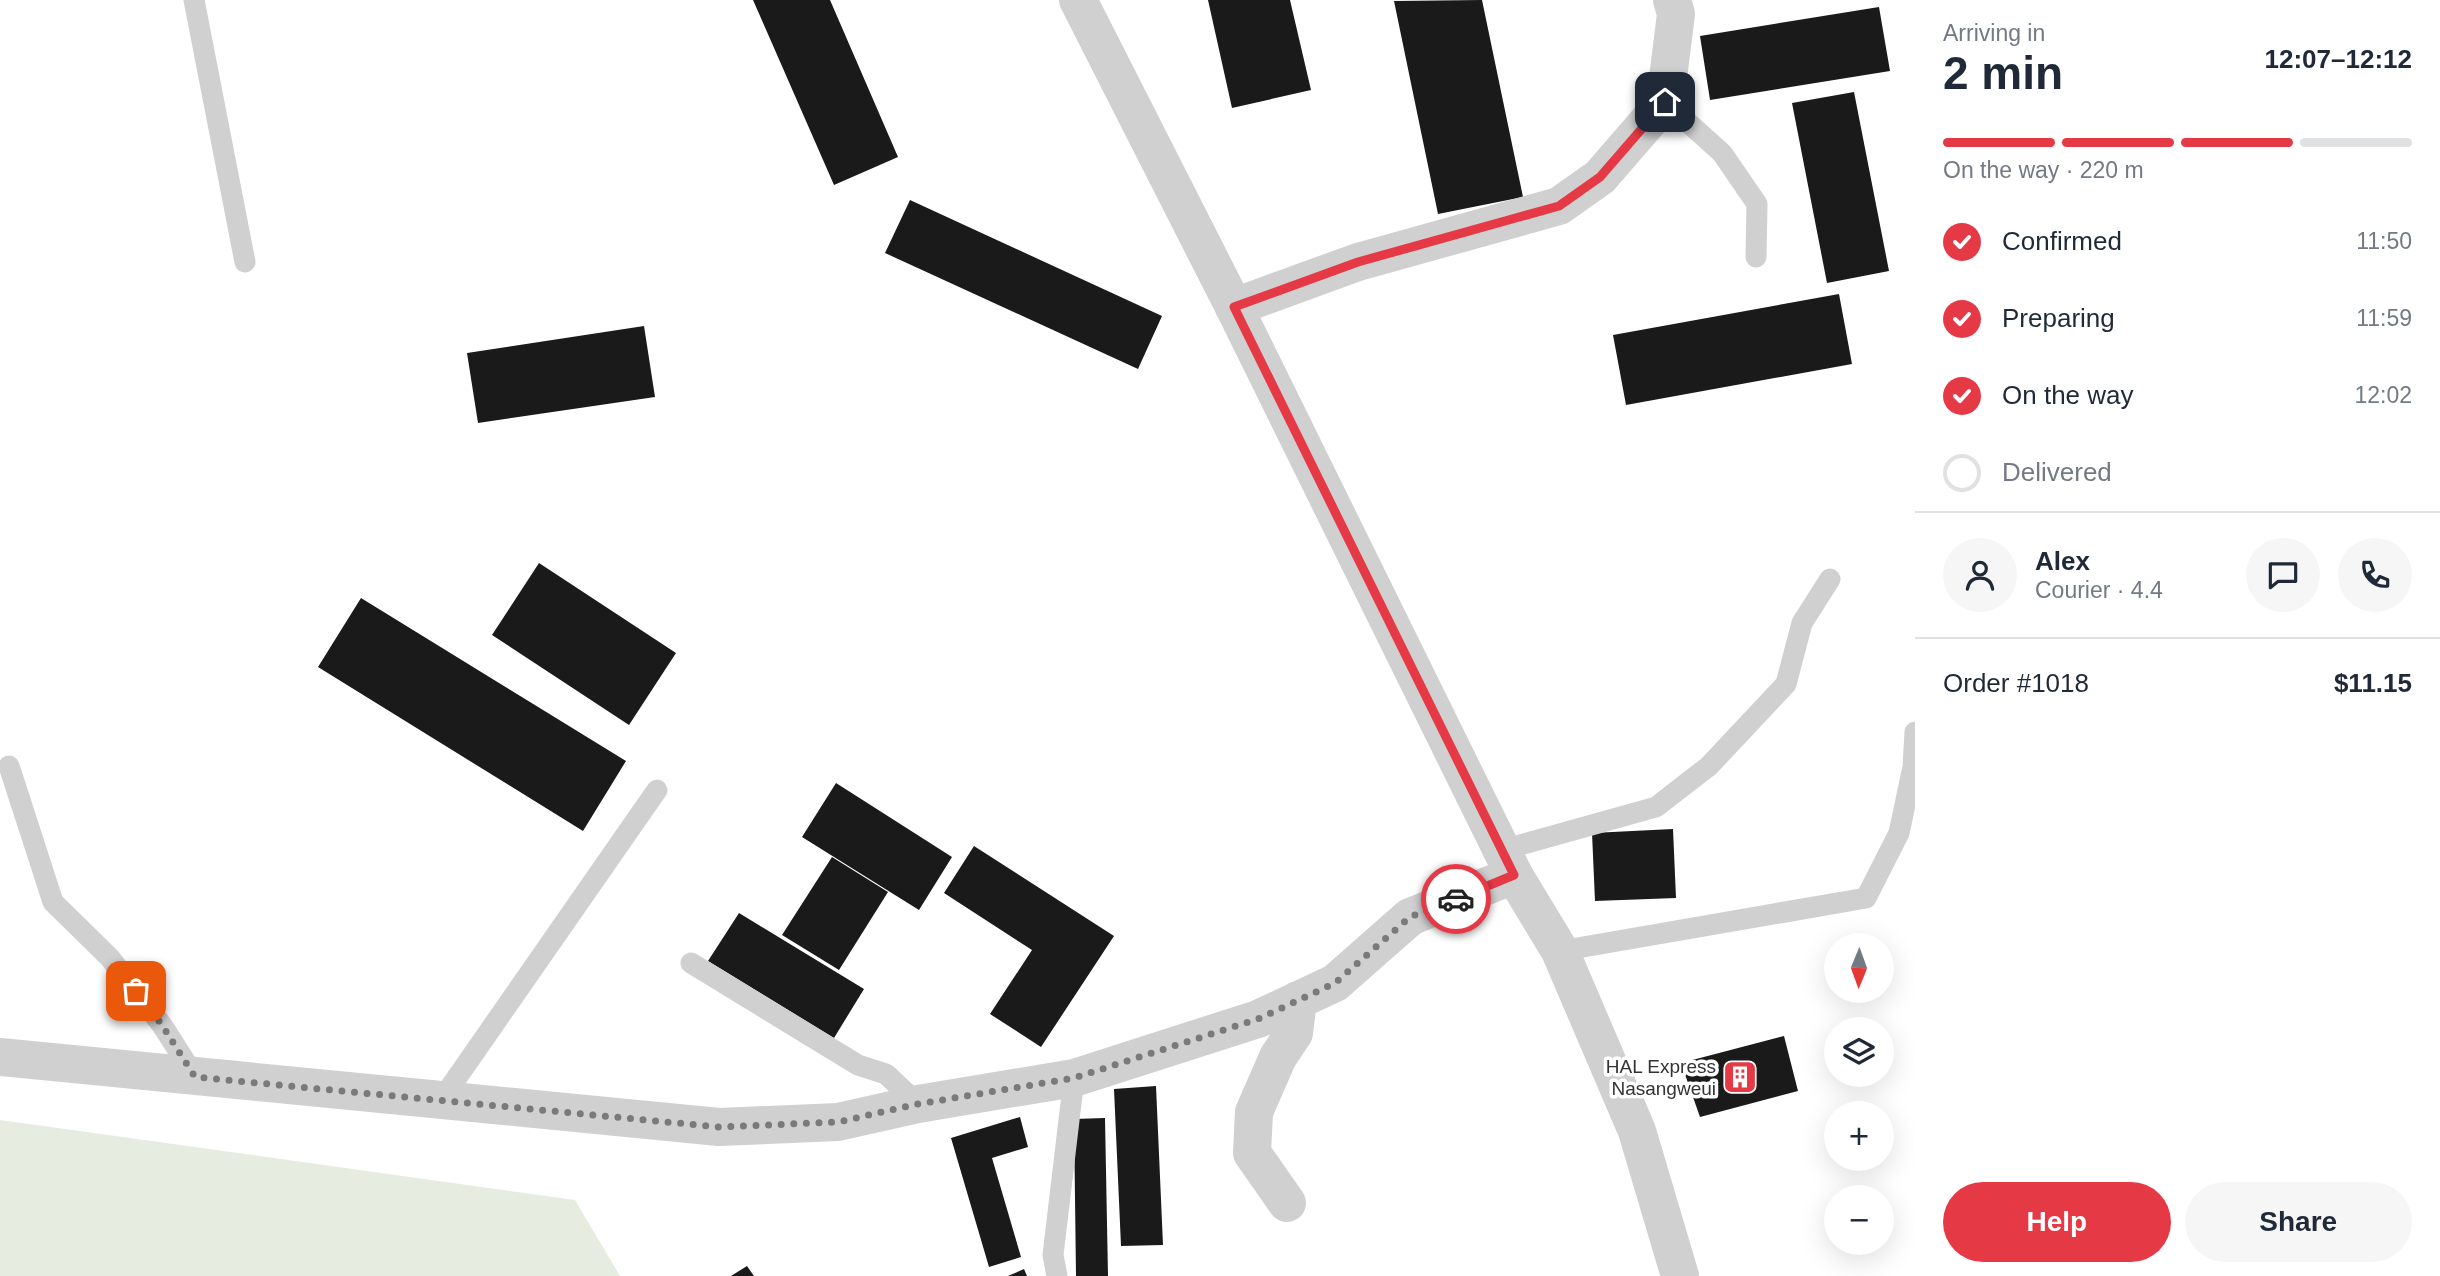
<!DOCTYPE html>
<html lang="en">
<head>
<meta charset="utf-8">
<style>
  body { margin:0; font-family:Helvetica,sans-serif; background:#f6f6f7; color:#1f2937; height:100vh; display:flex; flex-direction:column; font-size:26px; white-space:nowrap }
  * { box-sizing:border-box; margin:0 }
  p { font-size:23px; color:#747a83 }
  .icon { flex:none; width:38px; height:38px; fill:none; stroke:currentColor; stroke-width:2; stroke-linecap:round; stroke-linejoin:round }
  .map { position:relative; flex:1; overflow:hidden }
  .side { display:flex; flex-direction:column; background:#fff; width:525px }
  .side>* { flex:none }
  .needle { width:46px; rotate:181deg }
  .fabs { position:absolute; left:1824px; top:933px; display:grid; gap:14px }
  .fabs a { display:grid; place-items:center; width:70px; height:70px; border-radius:50%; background:#fff; box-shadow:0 7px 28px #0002; font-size:35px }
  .pin { position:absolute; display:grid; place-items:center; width:60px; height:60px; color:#fff; margin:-30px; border-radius:14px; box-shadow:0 4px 10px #0006 }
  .courier { position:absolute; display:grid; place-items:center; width:70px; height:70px; margin:-35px; border:5px solid #e63946; border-radius:50%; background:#fff; color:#222; box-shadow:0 2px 9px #0007 }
  .head em { font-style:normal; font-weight:800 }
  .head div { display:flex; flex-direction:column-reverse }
  .head { display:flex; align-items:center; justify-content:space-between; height:119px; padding:0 28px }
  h1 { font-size:46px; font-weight:800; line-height:52px }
  .bar { display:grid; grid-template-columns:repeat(4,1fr); gap:10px 7px; align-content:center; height:84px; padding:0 28px }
  .bar i { height:9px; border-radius:5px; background:#e0e1e3 }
  .bar .selected { background:#e63946 }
  .bar p { grid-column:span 4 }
  .line { display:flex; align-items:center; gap:18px; padding:0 28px; border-top:2px solid #e0e1e3 }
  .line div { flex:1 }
  .round { display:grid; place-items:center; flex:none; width:74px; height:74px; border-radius:37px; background:#f6f6f7 }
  ol { padding:0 28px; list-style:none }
  li { display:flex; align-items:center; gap:21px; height:77px }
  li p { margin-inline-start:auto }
  li .icon { padding:7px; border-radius:50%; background:#e63946; color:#fff; stroke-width:4 }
  li:last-child { color:#747a83 }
  li i { width:38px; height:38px; border:4px solid #e0e1e3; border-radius:50% }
  .action { display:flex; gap:14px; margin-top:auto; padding:14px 28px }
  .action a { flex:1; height:80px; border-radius:42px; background:#e63946; color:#fff; font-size:28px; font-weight:800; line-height:80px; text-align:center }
  .action a+a { background:#f6f6f7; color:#1f2937 }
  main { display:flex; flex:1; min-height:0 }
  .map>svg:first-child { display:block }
</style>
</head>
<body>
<main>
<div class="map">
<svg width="1915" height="1276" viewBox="0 0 1915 1276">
  <rect width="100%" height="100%" fill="#fff"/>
  <path fill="#e6ecdf" d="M0 1120 575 1200 620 1276H0Z"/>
  <path fill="#1a1a1a" d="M753 0H830L898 157 834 185Z
    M1208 0H1290L1311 90 1232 108Z
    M1482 0 1523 197 1438 214 1394 1Z
    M1879 7 1890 71 1710 100 1700 36Z
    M1854 92 1889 271 1827 283 1792 103Z
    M910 200 1162 316 1138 369 885 253Z
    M1839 294 1852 364 1626 405 1613 335Z
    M644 326 655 397 478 423 467 353Z
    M539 563 676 653 629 725 492 635Z
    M361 598 626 761 583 831 318 667Z
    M836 783 952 857 919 910 802 837Z
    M1673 829 1676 898 1595 901 1592 833Z
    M974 846 1114 936 1041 1047 990 1014 1032 950 944 893Z
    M832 857 888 892 839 970 782 935Z
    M739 913 864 989 834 1038 708 961Z
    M1784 1036 1798 1091 1700 1117 1681 1063Z
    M1156 1086 1163 1245 1121 1246 1114 1089Z
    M1020 1117 1028 1147 992 1158 1021 1257 989 1267 951 1138Z
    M1105 1118 1108 1276H1076L1074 1119Z
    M747 1266 754 1276H731Z
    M1024 1269 1027 1276H1008Z"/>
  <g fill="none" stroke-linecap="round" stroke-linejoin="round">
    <path stroke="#d0d0d0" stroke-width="21" d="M194 0 245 262
      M1665 102 1722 153 1757 204 1756 257
      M9 766 53 902 110 958 162 1025 195 1077
      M1502 850 1656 807 1709 766 1786 684 1802 623 1830 579
      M1560 951 1866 898 1899 833 1913 767 1915 732
      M691 963 858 1065 886 1074 918 1104
      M442 1099 657 790
      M1057 1276 1053 1255 1074 1078"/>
    <path stroke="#d0d0d0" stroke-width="38" d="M1234 307 1358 262 1559 206 1600 177 1665 102 1676 14 1672 0
      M0 1057 719 1127 838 1122 918 1104 1074 1078 1258 1019 1335 983 1410 917 1514 875
      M1287 1203 1252 1153 1254 1112 1278 1057 1294 1033 1298 1000"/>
    <path stroke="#d0d0d0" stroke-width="38" d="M1078 0 1234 307 1514 875 1560 951 1637 1131 1680 1276"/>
  </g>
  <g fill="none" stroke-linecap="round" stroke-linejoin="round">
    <path stroke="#7a7a7a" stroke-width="7" stroke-dasharray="0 12.6" d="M136 991 162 1025 195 1077 719 1127 838 1122 918 1104 1074 1078 1258 1019 1316 992 1335 983 1410 917 1456 899"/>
    <path stroke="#e63946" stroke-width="9" d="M1456 899 1514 875 1234 307 1358 262 1559 206 1600 177 1665 102"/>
  </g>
  <defs>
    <g id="building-square" transform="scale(1.75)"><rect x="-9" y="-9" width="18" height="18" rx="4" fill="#e63946" stroke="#fff"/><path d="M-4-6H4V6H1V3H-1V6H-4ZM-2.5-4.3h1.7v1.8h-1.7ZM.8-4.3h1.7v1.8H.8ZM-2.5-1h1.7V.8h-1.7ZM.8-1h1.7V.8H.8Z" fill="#fff"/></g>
  </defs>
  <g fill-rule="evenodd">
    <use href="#building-square" x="1740" y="1077"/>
  </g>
  <g text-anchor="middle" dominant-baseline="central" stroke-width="7" stroke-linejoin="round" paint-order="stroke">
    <g font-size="19" fill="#333" stroke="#fff" text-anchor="end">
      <text x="1716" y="1066">HAL Express<tspan x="1716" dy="22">Nasangweui</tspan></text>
    </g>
  </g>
</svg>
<div class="fabs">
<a><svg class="needle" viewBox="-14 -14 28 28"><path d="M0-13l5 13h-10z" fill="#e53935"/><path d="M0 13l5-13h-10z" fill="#747a83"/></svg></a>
<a><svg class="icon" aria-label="layers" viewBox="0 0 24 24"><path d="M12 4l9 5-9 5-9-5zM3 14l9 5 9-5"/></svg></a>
<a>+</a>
<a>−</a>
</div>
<div class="pin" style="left:136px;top:991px;background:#ea580c"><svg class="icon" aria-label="bag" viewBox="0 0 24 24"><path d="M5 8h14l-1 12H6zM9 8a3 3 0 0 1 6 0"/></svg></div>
<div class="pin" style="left:1665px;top:102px;background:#1f2937"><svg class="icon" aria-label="home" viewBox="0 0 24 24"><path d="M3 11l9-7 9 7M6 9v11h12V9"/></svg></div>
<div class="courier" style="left:1456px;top:899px"><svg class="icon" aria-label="car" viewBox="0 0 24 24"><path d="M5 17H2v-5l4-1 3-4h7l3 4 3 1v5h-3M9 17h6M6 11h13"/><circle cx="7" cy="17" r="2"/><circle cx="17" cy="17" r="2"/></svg></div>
</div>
<section class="side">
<div class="head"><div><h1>2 min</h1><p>Arriving in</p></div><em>12:07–12:12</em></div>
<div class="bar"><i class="selected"></i><i class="selected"></i><i class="selected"></i><i></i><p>On the way · 220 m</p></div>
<ol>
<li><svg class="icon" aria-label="check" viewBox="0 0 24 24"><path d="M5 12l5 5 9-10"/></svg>Confirmed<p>11:50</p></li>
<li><svg class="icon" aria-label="check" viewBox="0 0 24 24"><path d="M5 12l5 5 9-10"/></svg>Preparing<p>11:59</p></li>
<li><svg class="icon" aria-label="check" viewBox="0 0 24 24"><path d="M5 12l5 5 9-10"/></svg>On the way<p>12:02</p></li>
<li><i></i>Delivered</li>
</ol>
<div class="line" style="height:126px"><a class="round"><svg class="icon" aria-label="person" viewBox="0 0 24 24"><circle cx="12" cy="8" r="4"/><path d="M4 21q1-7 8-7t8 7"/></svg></a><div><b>Alex</b><p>Courier · 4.4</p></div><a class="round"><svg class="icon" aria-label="chat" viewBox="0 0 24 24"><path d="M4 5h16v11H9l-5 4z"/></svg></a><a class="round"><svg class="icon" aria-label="phone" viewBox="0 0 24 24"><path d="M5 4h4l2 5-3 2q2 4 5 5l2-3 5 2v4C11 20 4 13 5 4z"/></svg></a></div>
<div class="line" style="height:91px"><div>Order #1018</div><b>$11.15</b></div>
<div class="action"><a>Help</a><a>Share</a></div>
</section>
</main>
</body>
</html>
